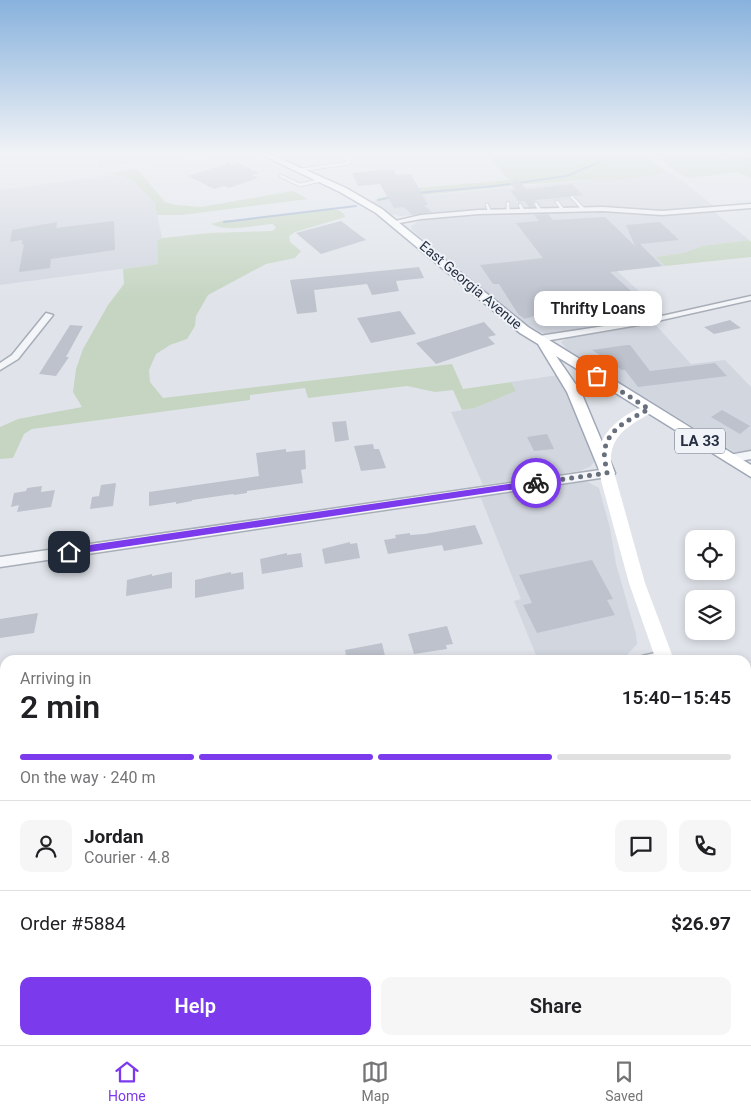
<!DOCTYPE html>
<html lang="en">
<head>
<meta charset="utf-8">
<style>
  body { margin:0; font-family:Roboto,sans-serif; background:#f6f6f6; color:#202124; height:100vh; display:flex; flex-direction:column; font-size:19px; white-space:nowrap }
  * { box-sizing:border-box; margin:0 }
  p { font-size:16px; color:#757577 }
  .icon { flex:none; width:28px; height:28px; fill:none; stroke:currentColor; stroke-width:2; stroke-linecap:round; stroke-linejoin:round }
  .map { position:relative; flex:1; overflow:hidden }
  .side { position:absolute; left:0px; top:655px; width:751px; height:390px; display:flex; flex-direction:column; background:#fff; border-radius:15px 15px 0 0; box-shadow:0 2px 8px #0003 }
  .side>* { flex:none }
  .fabs { position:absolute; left:685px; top:530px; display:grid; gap:10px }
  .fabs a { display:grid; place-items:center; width:50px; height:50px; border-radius:10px; background:#fff; box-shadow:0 2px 8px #0003; font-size:25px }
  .pin { position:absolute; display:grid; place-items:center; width:42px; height:42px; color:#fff; margin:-21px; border-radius:10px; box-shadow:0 2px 8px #0006 }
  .courier { position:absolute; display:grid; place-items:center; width:50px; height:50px; margin:-25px; border:4px solid #7c3aed; border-radius:50%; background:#fff; color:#222; box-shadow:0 1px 6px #0007 }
  .bubble { position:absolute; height:35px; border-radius:10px; background:#fff; box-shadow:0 2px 8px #0003; font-size:16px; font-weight:600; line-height:35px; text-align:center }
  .head em { font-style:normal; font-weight:600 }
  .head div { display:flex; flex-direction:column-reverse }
  .head { display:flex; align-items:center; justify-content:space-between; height:85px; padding:0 20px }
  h1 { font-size:32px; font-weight:600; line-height:38px }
  .bar { display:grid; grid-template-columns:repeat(4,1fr); gap:8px 5px; align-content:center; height:60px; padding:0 20px }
  .bar i { height:6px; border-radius:4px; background:#e0e0e0 }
  .bar .selected { background:#7c3aed }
  .bar p { grid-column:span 4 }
  .line { display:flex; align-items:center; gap:12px; padding:0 20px; border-top:1px solid #e0e0e0 }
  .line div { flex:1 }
  .round { display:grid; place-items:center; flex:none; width:52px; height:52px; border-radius:10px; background:#f6f6f6 }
  .button { display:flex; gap:10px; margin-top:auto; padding:10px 20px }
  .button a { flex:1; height:58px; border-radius:10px; background:#7c3aed; color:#fff; font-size:20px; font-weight:600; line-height:58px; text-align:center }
  .button a+a { background:#f6f6f6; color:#202124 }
  .tabs { display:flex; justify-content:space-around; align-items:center; height:70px; border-top:1px solid #e0e0e0; background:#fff; font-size:14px; color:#757577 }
  .tabs a { display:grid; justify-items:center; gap:2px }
  .tabs .selected { color:#7c3aed }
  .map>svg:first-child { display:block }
</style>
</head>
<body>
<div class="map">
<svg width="751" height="1045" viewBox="0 0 751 1045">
  <rect width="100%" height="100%" fill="#e0e4ea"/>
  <path fill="#d2d6df" d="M100 154H212L97 167Z
    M671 172 715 207 661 211 599 207 501 209 401 216 391 214 371 201Z
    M114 175 132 180 155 203 162 238 157 241 158 264 0 285V190Z
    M604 211 661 215 713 211 749 240 702 246 683 253 656 257 665 266 617 271 665 315 624 323 546 334 540 332 522 321 412 230 411 226 422 219 446 217 486 214Z
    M654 323 691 364 725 360 751 387V462L568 351 561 342 567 338Z
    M558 375 568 390 586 432 594 462 591 466 580 471 483 485 451 412 475 408 516 391 511 382Z
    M579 482H588L599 488 610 528 616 564 636 634 637 644 627 655 603 660H538L514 601 521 599 480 496Z
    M5 804V1040H45V1045H0V805Z"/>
  <path fill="#c5d5c1" d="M487 154H643L667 172 622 180 600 179 529 184 379 200 376 199 400 193 407 189 509 180Z
    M654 154H751V178L738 172 688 178 677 172Z
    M137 169 165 202 176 205 201 207 293 191 308 199 182 215H157L155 203 132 180 111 173Z
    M322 210H338L344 214 345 217 295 232 289 236 290 242 301 251 295 258 266 264 208 295 196 316 195 326 187 339 170 345 156 354 149 370 150 382 163 398 452 364 463 389 511 382 516 391 475 408 462 410 453 390 435 392 407 386 308 398 305 388 250 395V400L32 429 24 434 13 458 0 459V427L18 419 82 407 73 392 76 369 83 349 108 305 124 284 123 269 158 264 157 241 162 238 210 233 272 231 276 228 273 224C255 225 228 233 211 224L225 220H237Z
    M749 240 751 242V257L665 266 656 257 683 253 702 246Z"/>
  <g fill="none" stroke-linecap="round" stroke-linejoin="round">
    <path stroke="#99afcd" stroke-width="2" d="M723 154 751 160
      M417 193 495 186 567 176 617 154
      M378 200 393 197
      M224 222 356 206"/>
  </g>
  <path fill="#bdc2cd" d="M229 163 232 165 238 163 259 173 252 175 258 178 229 188 224 186 214 189 188 176Z
    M393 169 396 175 411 174 428 205H424L432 212 412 215 404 207 394 208 380 184 358 186 352 173Z
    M517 178 526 189 572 184 583 195 576 196 572 194 569 197 536 200 533 203 534 207H529L524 201 519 202 510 190H516L510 183Z
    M548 214 553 220 605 217 635 246 626 225 660 222 679 240 640 244 662 266 610 272 650 308 593 319 576 302 525 319 518 314 499 284H493L480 265 543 258 516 223 539 221 534 215Z
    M114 221 115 250 51 259 50 268 19 272 24 244 22 245V240L10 242 12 230 57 222 56 228Z
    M341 221 366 240 321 254 296 233Z
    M419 267 424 278 396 281 399 291 372 295 367 284 314 290 317 312 297 314 290 280Z
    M400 311 416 334 371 343 357 318Z
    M730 320 741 328 714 334 704 327Z
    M484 322 496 335 488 337 495 344 436 364 416 343Z
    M70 325 83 326 66 357H69L56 376 39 374Z
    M627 345H630L650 371 715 363 727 376 638 387 625 370H622L592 350Z
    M722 410 750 426 740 434 711 417Z
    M346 421 349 440 335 442 332 422Z
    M547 434 554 449 534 451 527 437Z
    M373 444 374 449H379L386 468 361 471 354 446Z
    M286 449V452L305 450 306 469 301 470 303 483 247 491V493L234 495 233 494 192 500V501L176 504V502L149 506V492L259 476 256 453Z
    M116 483 113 506 90 509 92 497 99 496 101 485Z
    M42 486 41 492 55 490 51 507 17 512 19 505 11 507 14 493 26 491 27 488Z
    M475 525 483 544 444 551 442 545 388 554 384 540 396 538 395 535 410 533V535L424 534Z
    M350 542V544L357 543 360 558 325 564 322 549Z
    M287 553V555L301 553 303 567 262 574 260 559Z
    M592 560 613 599 607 600 615 615 537 633 523 605 532 603 519 575Z
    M172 572V588L126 596 127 580 152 574V576Z
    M231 572V574L243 572 244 589 195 598V580Z
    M38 613 34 633 0 638V619Z
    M447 626 453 644 446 645 447 649 414 654 408 634Z
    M382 643 386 660H347L345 650Z"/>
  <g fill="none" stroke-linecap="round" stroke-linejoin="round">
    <g stroke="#a8aeb8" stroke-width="4.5">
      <path id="service" d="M269 156 290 154
        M300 170 349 163 344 154
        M281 176 300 185 321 180
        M572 197 583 209
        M557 202 563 210
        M508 203V211
        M536 204 540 210
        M487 205 490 212
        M520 205 523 211"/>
    </g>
    <g stroke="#a8aeb8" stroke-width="3">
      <path id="minor" d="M751 204V208L662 215 603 211 479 214 421 219 394 224 391 222 421 215 479 210 603 207 662 211Z
        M751 296V300L644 324 539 342 535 339 539 336 644 320Z
        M46 313 53 315 18 359 0 370V363L12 355Z
        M751 451V459L729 463 724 459 729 455Z
        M607 469 612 473 607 477 0 567V557Z
        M664 651 669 653 671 657 669 660H640L642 656Z
        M5 778V794L0 795V779Z
        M45 1040H65V1045H45Z"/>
    </g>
    <g stroke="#9fa7b7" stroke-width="3">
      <path id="primary" d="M260 154H270L346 188 382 209 528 327 751 465V477L556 356 581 392 615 473 612 477 607 478 602 477 567 392 538 344 520 333 376 213 340 192Z"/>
    </g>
    <use href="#service" stroke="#f3f5f8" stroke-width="3"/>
    <use href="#minor" fill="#f3f5f8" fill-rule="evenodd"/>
    <path fill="#fff" fill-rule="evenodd" d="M649 405 653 406 655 409 653 412C633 423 610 434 611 461L645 583 674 660H656L629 583 602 484 597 461C597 433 624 412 649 405Z
      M746 821 751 823V852L746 850Z"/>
    <use href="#primary" fill="#fff" fill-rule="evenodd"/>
  </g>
  <linearGradient id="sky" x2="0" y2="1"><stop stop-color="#88b2dd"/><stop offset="0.51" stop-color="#f1f3f6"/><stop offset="1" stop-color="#f1f3f6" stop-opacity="0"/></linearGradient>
  <rect width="751" height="300" fill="url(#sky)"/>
  <path fill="#7c3aed" d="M536 480 540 483 536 486 69 555 65 552 69 548Z"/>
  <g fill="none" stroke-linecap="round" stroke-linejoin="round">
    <path stroke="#686f7d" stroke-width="5" stroke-dasharray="0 9" d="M536 483 607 473C606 465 603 455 605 448 610 427 631 419 649 409L597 376"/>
  </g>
  <g text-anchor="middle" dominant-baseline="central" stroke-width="4" stroke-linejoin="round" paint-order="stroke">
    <g font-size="14" fill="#273043" stroke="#f0f3f7">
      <text transform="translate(471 285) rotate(40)">East Georgia Avenue</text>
    </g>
    <rect fill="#f0f3f7" stroke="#636a79" stroke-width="1" x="675" y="428.5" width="50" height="25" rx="4"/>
    <g font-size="15" font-weight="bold" fill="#273043">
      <text x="700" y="441">LA 33</text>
    </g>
  </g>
</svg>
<div class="fabs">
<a><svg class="icon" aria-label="locate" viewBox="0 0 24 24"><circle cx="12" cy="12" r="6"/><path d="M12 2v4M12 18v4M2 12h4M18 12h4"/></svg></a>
<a><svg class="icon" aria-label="layers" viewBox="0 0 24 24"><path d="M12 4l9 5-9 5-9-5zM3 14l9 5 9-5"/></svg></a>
</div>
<div class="pin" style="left:597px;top:376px;background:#ea580c"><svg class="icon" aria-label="bag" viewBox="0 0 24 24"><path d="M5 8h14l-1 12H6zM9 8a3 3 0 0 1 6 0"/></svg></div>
<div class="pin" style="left:69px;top:552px;background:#1f2937"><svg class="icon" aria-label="home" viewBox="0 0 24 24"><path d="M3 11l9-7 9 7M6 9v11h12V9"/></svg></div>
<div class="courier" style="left:536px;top:483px"><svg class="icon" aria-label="bike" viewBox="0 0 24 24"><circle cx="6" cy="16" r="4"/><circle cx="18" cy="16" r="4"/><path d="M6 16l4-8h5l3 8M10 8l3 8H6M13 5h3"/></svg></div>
<div class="bubble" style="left:534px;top:291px;width:128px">Thrifty Loans</div>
<section class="side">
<div class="head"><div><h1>2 min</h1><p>Arriving in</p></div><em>15:40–15:45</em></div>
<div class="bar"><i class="selected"></i><i class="selected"></i><i class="selected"></i><i></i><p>On the way · 240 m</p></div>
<div class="line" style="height:90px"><a class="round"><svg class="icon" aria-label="person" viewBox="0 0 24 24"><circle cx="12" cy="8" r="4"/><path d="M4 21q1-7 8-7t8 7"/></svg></a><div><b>Jordan</b><p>Courier · 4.8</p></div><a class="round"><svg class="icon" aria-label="chat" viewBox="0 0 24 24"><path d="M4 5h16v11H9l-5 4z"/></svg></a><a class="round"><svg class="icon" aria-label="phone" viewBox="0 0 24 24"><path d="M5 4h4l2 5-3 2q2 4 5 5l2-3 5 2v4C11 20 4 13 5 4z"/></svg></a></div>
<div class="line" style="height:65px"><div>Order #5884</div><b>$26.97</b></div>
<div class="button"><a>Help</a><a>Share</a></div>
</section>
</div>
<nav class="tabs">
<a class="selected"><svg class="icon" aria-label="home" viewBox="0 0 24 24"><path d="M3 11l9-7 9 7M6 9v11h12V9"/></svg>Home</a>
<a><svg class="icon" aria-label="map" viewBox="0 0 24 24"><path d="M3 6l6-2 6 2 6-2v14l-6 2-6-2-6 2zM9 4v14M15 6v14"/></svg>Map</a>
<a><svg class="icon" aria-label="saved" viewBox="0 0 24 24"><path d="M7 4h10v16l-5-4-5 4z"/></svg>Saved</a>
</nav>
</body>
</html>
